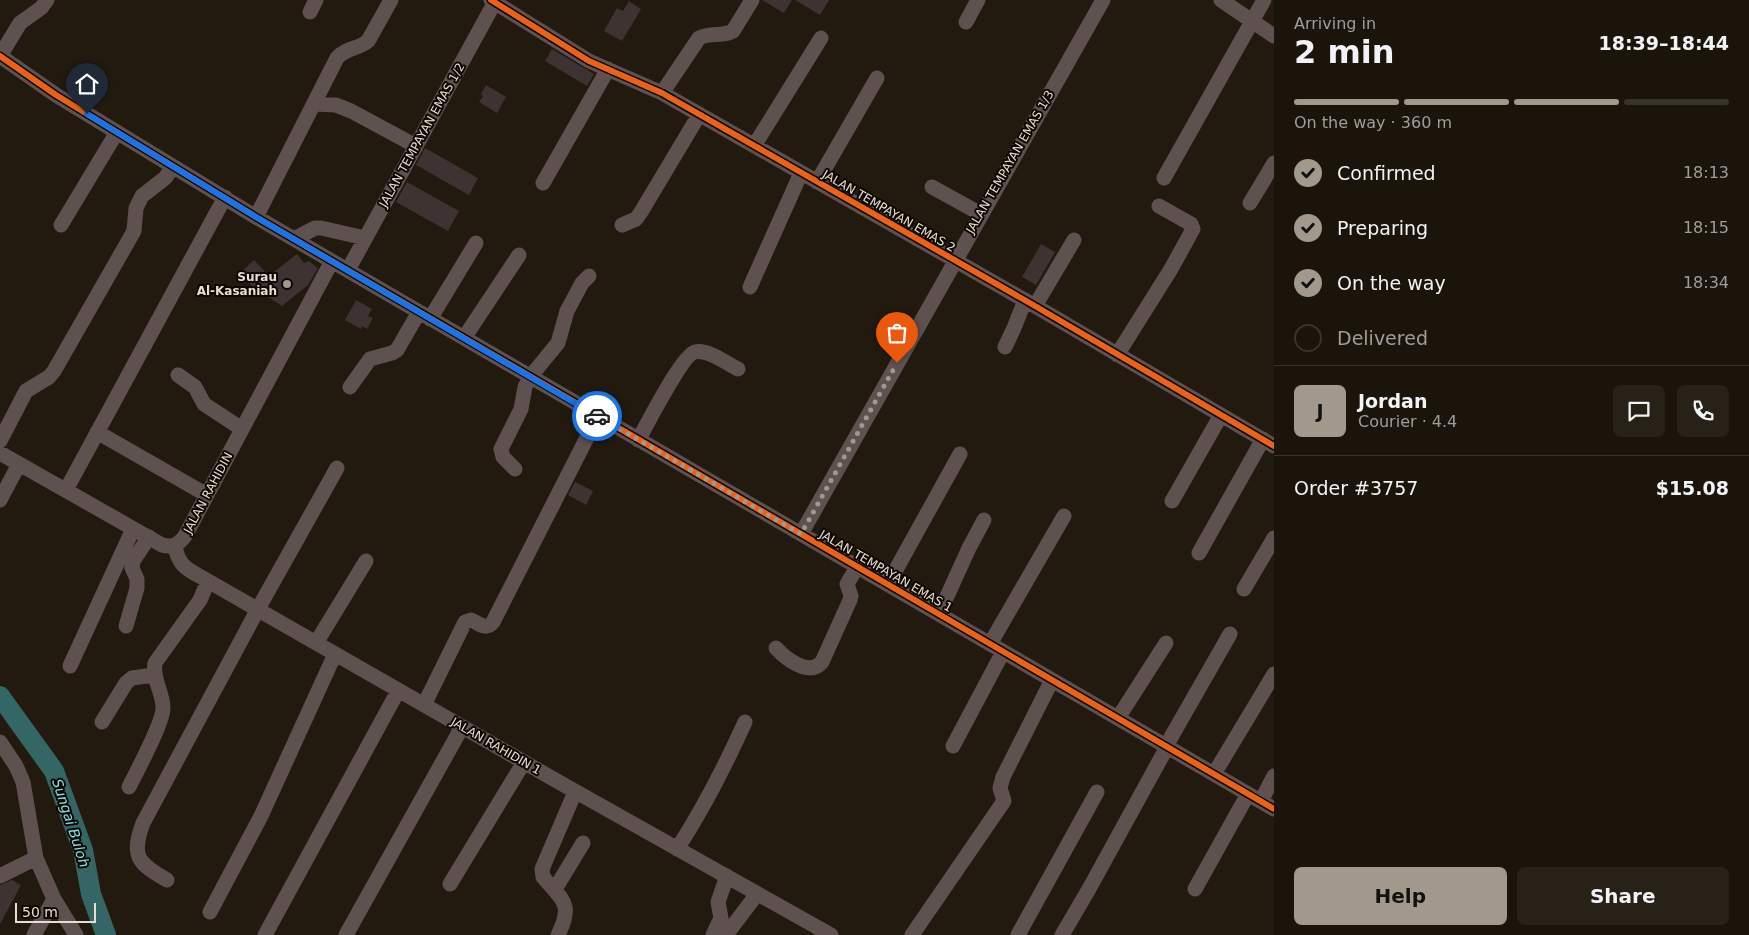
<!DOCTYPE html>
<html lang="en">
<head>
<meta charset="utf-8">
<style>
  body { margin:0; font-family:"DejaVu Sans",sans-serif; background:#272118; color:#f1f3f6; height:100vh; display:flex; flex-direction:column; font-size:19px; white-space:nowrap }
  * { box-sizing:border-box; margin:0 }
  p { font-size:16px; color:#9f9e9c }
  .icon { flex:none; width:28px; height:28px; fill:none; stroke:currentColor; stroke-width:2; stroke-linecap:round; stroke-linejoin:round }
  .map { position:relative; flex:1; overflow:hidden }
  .details { display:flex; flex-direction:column; background:#1a140a; width:475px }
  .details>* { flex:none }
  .scale { position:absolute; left:15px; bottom:12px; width:81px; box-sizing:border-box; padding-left:5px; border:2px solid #e7ddd0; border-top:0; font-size:14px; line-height:18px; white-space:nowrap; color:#e7ddd0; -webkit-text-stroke:4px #0d0702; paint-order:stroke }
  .pin { position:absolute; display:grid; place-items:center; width:42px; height:42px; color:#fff; margin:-51px -21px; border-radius:50% 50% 50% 0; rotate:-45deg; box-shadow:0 0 5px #0007 }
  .pin .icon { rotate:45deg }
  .courier { position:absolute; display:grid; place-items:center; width:50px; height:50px; margin:-25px; border:4px solid #1a73e8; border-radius:50%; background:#fff; color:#222; box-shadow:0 1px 6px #0007 }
  .summary em { font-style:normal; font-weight:600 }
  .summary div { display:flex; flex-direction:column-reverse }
  .summary { display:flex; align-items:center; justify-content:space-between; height:85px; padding:0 20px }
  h1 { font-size:32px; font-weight:600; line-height:38px }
  .bar { display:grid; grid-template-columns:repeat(4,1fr); gap:8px 5px; align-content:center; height:60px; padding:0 20px }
  .bar i { height:6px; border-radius:4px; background:#38332b }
  .bar .current { background:#a2998c }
  .bar p { grid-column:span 4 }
  .line { display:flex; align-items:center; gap:12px; padding:0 20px; border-top:1px solid #38332b }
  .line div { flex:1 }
  .round { display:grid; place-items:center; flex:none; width:52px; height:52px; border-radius:8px; background:#272118 }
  ol { padding:0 20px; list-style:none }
  li { display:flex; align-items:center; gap:15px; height:55px }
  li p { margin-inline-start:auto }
  li .icon { padding:5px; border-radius:50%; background:#a2998c; color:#111; stroke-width:4 }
  li:last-child { color:#9f9e9c }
  li i { width:28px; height:28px; border:2px solid #38332b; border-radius:50% }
  .button { display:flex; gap:10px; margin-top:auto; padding:10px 20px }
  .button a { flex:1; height:58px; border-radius:8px; background:#a2998c; color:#111; font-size:20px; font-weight:600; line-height:58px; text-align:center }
  .button a+a { background:#272118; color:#f1f3f6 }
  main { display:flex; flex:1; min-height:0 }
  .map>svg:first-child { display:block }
</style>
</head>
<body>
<main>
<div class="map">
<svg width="1274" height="935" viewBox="0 0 1274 935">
  <rect width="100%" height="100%" fill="#221a0e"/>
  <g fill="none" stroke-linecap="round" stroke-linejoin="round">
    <path stroke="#356666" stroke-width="20" d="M0 696 54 771 83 850 91 894 106 935"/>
  </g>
  <path fill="#3e3332" d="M762 0H792L784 13Z
    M795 0H829L820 15Z
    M629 1 641 9 622 41 604 31 617 8 623 11Z
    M552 49 594 74 587 86 545 61Z
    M486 85 506 97 497 113 479 102 483 96 481 94Z
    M425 148 478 178 469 195 416 165Z
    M407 182 459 211 448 231 396 202Z
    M1041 244 1055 252 1036 285 1022 277Z
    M297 254 304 263 309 261 318 268 308 285 282 306 253 287 240 273 254 260 269 276Z
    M356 300 372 309 368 316 373 318 367 329 362 326 361 329 345 320Z
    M575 482 593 491 586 505 568 495Z
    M12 880 21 885 0 924V885Z"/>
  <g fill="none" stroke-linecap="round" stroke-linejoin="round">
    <path stroke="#5e514f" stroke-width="15" d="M491 0 589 61 662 93 1035 306 1274 446
      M1221 0 1274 36
      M310 12 316 0
      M966 22 978 0
      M0 56 56 95 256 217 1274 809
      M0 56 20 23 41 8 47 0
      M662 93 699 38C710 32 723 37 733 31L752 0
      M314 104 336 105 351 111 416 146
      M754 146 821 38
      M1164 178 1264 0
      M817 182 877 78
      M543 183 608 69
      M932 187 981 214
      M1250 203 1274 163
      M256 217 337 58C345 48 359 49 368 41L391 0
      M61 225 117 132
      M622 225 636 219 641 212 699 115
      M294 239 315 228H321L365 238
      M348 270 496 0
      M750 287 801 173
      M1035 306 1074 240
      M430 319 476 243
      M464 338 519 255
      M1005 347 1014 328 1025 300
      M1117 355 1171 269 1193 229 1191 224 1159 206
      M178 375 195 387 204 404 242 429
      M350 387 370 359 392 353 397 350 419 312
      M97 432 207 495
      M638 440C647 425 682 355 695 352 708 349 726 363 738 369
      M0 441 26 391 49 377 54 371 134 231 136 208 142 196 165 178 173 167
      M0 453 162 545C172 548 178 545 185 536L332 261
      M515 469 503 457 501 449 521 409 525 387 530 377 558 343 567 311 582 283 589 276
      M66 490 225 197
      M0 500 19 464
      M1172 501 1221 415
      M801 534 1103 0
      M175 546C179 569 190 570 208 581L564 785 831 935
      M1199 553 1263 439
      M888 584 960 454
      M1244 589 1274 538
      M939 614 969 548 984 520
      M126 626 137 588V579L132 568 133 561 149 537
      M316 643 366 561
      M990 644 1064 516
      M776 648C786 659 809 677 822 662L850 600 851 596 847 584 857 567
      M70 666 133 529
      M424 705 465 622 471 620C479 623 486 631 493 622L598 416
      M1118 718 1166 643
      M102 722 126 683 132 678 154 675
      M0 742 16 766 23 782 36 858 54 899 76 935
      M953 746 1003 652
      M1166 746 1230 634
      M1214 774 1274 674
      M129 787C137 771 163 723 163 708 163 692 152 679 155 663L200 600 208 581
      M1261 801 1274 776
      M677 849C704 808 725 766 745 722
      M0 876 36 858
      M167 880C137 863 131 856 143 823L258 609 337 468
      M450 884 524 762
      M555 889 583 843
      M1195 889 1248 794
      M210 912 261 816 335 654
      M34 935 54 899
      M265 935 398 691
      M346 935 462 727
      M558 935C574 903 562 900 543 877L542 869 575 792
      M713 935 721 918 718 902 727 876
      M726 935 757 894
      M912 935 1004 801 1000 788 1003 777 1052 680
      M1018 935 1097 792
      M1062 935 1089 889 1167 747"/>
    <g stroke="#0d0702" stroke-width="9">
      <path id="cycleway" d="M491 0 589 61 662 93 1035 306 1274 446
        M0 56 56 95 256 217 1274 809"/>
    </g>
    <use href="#cycleway" stroke="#ea6118" stroke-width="6"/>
  </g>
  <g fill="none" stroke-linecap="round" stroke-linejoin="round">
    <path stroke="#a2998c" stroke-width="5" stroke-dasharray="0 9" d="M597 416 801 534 897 363"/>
    <path stroke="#1a73e8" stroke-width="6" d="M87 114 256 217 597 416"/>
  </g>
  <circle fill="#a2998c" stroke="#0d0702" stroke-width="2" cx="287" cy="284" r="5"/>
  <g text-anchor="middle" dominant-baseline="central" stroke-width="4" stroke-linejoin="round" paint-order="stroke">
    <g font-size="12" fill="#e7ddd0" stroke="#0d0702">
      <text transform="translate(422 135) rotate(-61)">JALAN TEMPAYAN EMAS 1/2</text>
      <text transform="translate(1010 162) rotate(-60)">JALAN TEMPAYAN EMAS 1/3</text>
      <text transform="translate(889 211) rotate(30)">JALAN TEMPAYAN EMAS 2</text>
      <text transform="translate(208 493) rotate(-62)">JALAN RAHIDIN</text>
      <text transform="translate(886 571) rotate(30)">JALAN TEMPAYAN EMAS 1</text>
      <text transform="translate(496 746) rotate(30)">JALAN RAHIDIN 1</text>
    </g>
    <g font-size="12" font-weight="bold" fill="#e7ddd0" stroke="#0d0702" text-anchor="end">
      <text x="277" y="277">Surau<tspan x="277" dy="14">Al-Kasaniah</tspan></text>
    </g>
    <g font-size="14" font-style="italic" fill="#85e0e2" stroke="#0d0702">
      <text transform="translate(71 823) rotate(72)">Sungai Buloh</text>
    </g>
  </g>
</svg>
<div class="scale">50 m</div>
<div class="pin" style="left:897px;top:363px;background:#ea580c"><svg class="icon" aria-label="bag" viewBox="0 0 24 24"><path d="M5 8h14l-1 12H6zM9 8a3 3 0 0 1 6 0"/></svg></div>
<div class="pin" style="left:87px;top:114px;background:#1f2937"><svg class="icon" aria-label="home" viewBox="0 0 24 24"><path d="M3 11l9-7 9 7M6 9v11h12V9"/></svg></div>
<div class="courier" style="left:597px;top:416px"><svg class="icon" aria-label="car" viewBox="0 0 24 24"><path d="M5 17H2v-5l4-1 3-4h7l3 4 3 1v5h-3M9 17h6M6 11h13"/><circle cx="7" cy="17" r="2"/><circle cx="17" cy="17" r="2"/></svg></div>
</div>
<section class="details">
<div class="summary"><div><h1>2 min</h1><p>Arriving in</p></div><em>18:39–18:44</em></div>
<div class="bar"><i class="current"></i><i class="current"></i><i class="current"></i><i></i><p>On the way · 360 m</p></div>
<ol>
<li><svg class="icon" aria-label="check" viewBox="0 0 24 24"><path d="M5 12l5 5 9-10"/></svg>Confirmed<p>18:13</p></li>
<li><svg class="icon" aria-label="check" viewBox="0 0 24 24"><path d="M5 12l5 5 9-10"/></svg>Preparing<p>18:15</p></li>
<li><svg class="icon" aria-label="check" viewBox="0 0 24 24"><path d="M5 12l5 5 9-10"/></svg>On the way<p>18:34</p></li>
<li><i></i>Delivered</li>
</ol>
<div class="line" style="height:90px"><b class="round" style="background:#a2998c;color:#111">J</b><div><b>Jordan</b><p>Courier · 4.4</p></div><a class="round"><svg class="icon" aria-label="chat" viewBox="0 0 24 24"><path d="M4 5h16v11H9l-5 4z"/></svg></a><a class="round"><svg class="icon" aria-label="phone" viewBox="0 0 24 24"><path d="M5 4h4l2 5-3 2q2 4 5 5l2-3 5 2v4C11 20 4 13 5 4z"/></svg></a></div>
<div class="line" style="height:65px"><div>Order #3757</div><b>$15.08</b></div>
<div class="button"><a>Help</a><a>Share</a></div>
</section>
</main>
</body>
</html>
